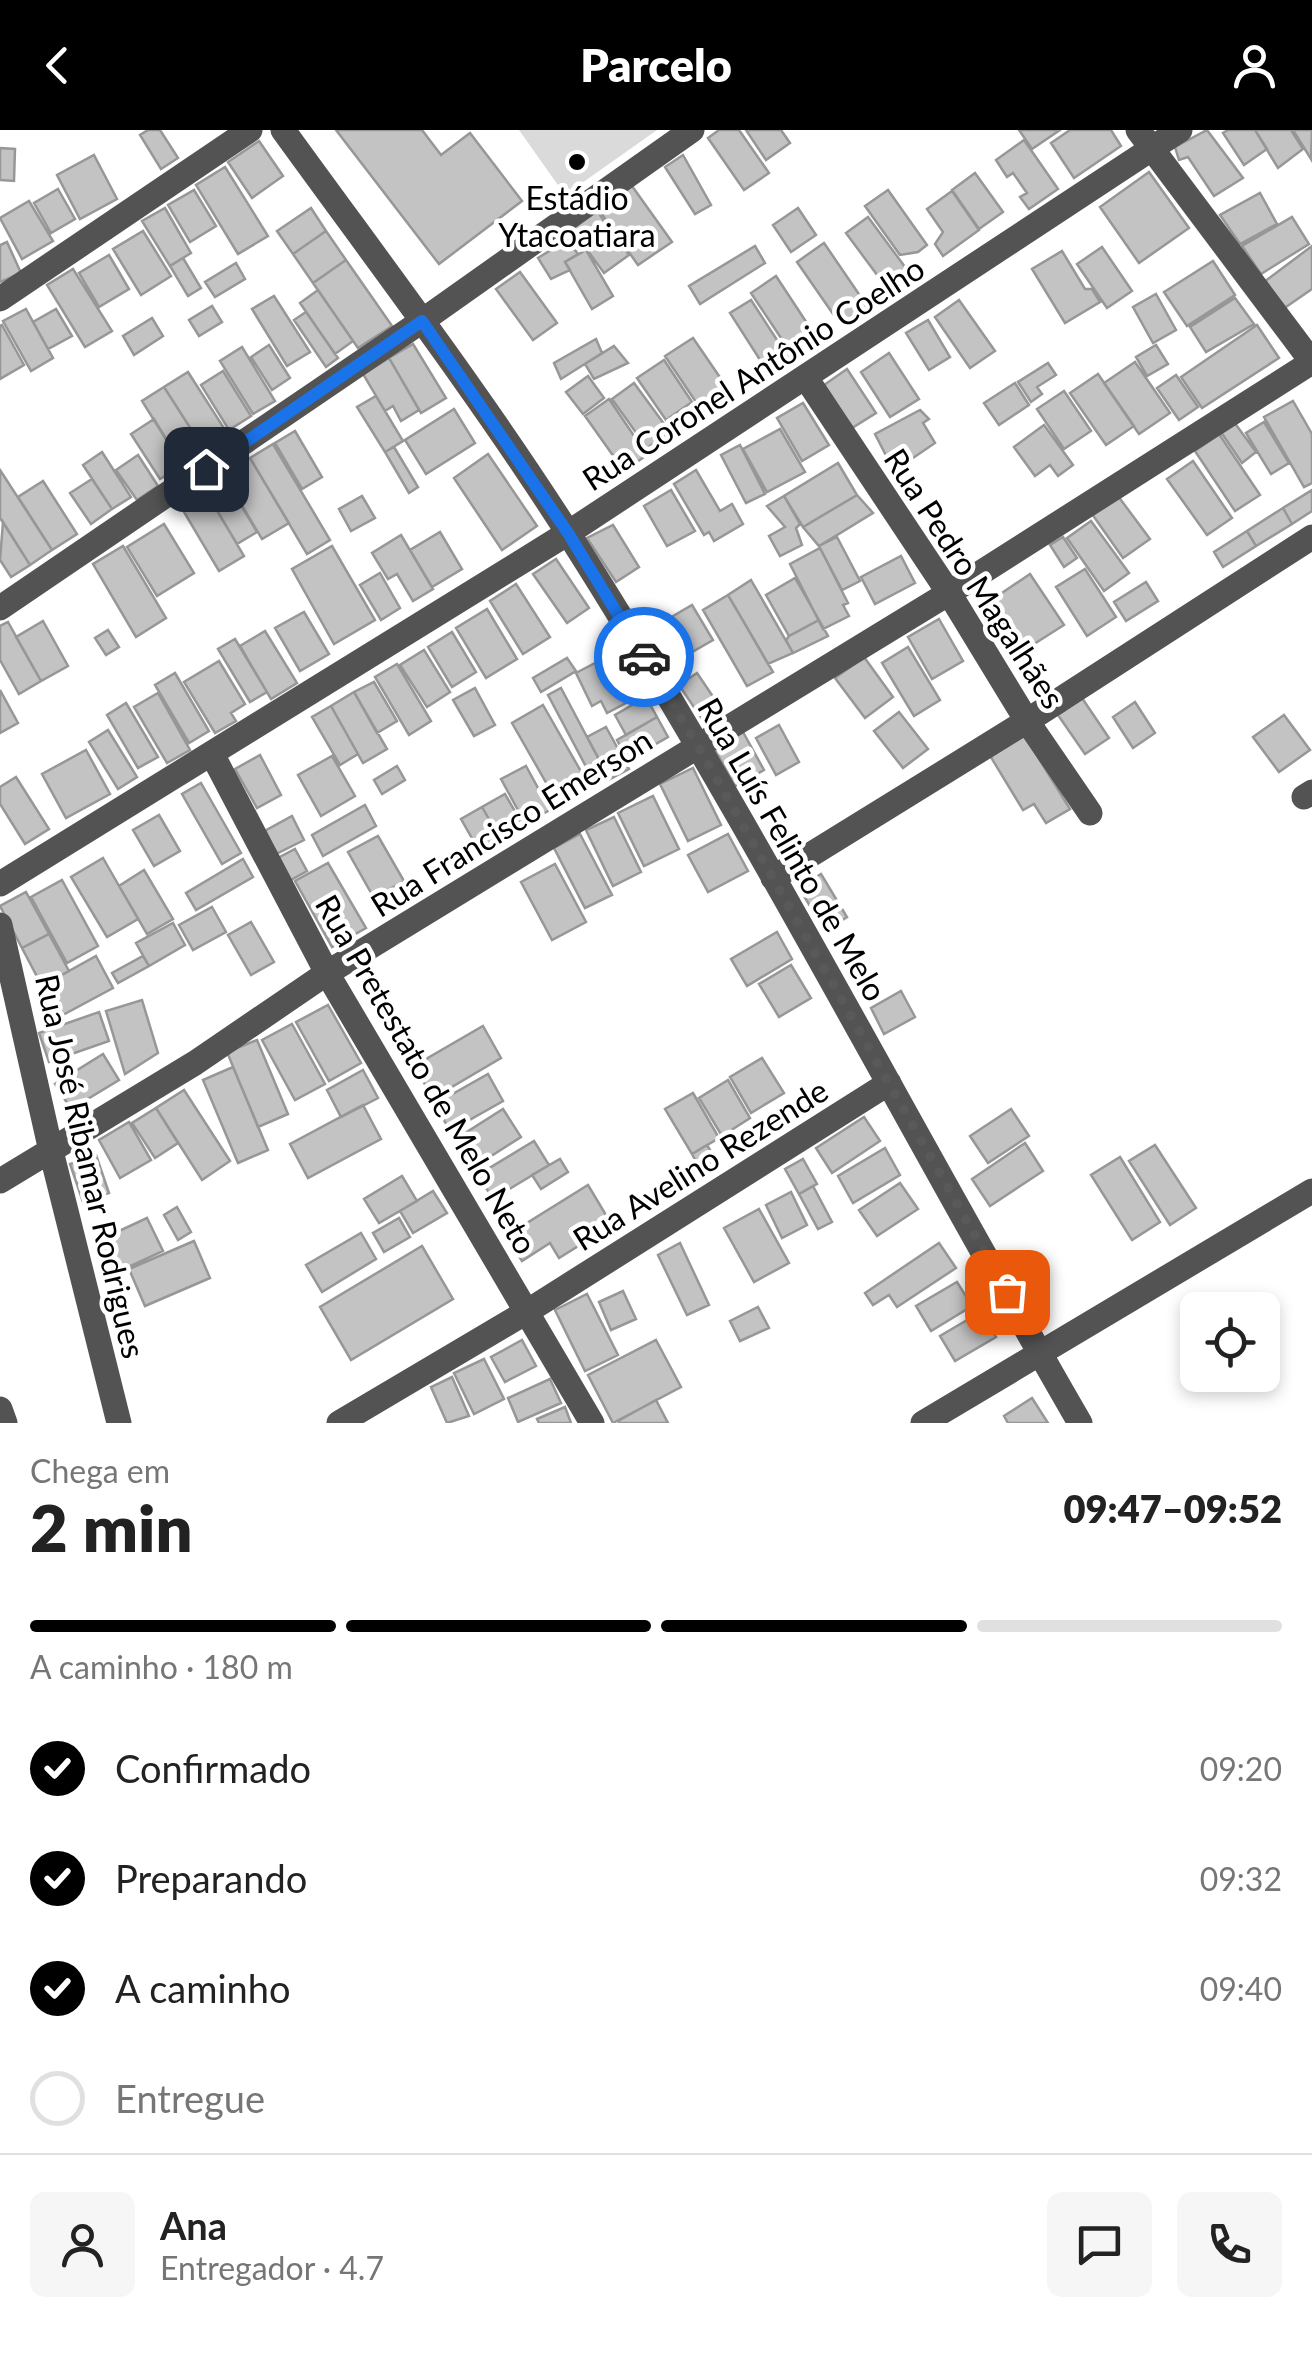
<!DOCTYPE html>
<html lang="pt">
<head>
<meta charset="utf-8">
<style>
  body { margin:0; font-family:Lato,sans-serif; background:#f6f6f6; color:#222; height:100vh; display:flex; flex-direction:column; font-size:38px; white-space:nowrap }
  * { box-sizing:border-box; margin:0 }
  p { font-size:32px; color:#767676 }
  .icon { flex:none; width:55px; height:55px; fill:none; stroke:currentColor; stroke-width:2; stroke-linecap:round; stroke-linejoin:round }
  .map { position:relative; height:1293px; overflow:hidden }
  .details { display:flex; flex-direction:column; background:#fff; flex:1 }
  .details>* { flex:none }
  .buttons { position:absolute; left:1180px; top:1162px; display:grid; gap:20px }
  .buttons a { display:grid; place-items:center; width:100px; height:100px; border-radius:15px; background:#fff; box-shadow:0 5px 15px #0003; font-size:50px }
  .pin { position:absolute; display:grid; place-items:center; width:85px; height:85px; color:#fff; margin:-42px; border-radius:20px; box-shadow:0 5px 15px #0006 }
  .courier { position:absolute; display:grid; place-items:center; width:100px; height:100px; margin:-50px; border:8px solid #1a73e8; border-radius:50%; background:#fff; color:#222; box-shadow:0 2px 12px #0007 }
  .headline em { font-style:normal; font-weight:800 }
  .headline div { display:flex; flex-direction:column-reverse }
  .headline { display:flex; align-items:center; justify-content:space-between; height:170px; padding:0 30px }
  h1 { font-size:65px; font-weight:800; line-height:75px }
  .bar { display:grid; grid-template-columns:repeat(4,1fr); gap:15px 10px; align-content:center; height:120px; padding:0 30px }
  .bar i { height:12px; border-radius:8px; background:#e0e0e0 }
  .bar .active { background:#000 }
  .bar p { grid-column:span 4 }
  .line { display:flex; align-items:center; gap:25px; padding:0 30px; border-top:2px solid #e0e0e0 }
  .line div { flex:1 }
  .round { display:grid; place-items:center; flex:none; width:105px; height:105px; border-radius:15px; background:#f6f6f6 }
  ol { padding:0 30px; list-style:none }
  li { display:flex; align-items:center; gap:30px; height:110px }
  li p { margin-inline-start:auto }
  li .icon { padding:10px; border-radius:50%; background:#000; color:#fff; stroke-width:4 }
  li:last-child { color:#767676 }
  li i { width:55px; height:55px; border:5px solid #e0e0e0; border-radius:50% }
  header { display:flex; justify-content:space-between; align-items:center; height:130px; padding:0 30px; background:#000; color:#fff; font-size:45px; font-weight:800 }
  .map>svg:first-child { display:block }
</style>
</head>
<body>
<header><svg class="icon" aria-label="back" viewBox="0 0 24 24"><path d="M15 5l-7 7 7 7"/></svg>Parcelo<svg class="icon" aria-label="person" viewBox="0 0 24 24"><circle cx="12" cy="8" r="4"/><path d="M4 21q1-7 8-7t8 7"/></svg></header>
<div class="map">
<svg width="1312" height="1293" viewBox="0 0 1312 1293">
  <rect width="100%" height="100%" fill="#fff"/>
  <path fill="#dadada" d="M519 0H657L565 65Z"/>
  <path fill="#c3c3c3" stroke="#979797" stroke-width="2.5" d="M148 0H160L178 28 161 39 140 5Z
    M336 0H422L441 25 470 3 522 71 439 134Z
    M719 0H739L769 43 744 60 708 8Z
    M746 0H781L790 13 766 30Z
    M1019 0H1060L1032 19Z
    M1070 0H1111L1121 16 1074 48 1051 13Z
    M1207 0 1243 48 1214 66 1188 27 1179 30 1175 17Z
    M1228 0H1255L1267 19 1244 35 1223 3Z
    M1255 0H1291L1303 19 1278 38Z
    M1293 0H1312L1311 29Z
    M1024 10 1058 59 1029 79 1020 67 1027 63 1013 43 1007 47 996 30Z
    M259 11 283 46 252 68 228 32Z
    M0 18 15 19 14 51 0 50Z
    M94 25 117 69 80 89 57 45Z
    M683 25 711 75 695 84 665 37Z
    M225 37 268 106 238 124 196 55Z
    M1149 42 1189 98 1139 133 1100 77Z
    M975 43 1003 82 979 99 952 60Z
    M632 56 672 112 638 135 599 80Z
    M58 59 75 89 51 103 34 73Z
    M194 60 216 96 190 112 168 75Z
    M888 60 927 115 918 122 900 125 865 76Z
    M952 61 979 100 943 126 935 114 943 102 927 79Z
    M1260 63 1277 94 1240 114 1220 85Z
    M29 71 53 111 22 129 0 88Z
    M165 78 191 123 170 136 142 91Z
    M311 78 326 101 293 124 277 101Z
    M798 78 816 105 791 122 773 95Z
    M597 81 629 125 604 143 572 99Z
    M868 87 911 145 889 161 846 103Z
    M1292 87 1309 114 1261 144 1242 116Z
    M143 101 171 146 141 165 113 119Z
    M326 101 346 130 313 153 293 124Z
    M567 110 578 124 565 132 570 140 551 149 538 128Z
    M7 112 21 143 0 152V115Z
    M824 113 867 176 840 194 797 132Z
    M755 116 765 133 700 174 689 156Z
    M1312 116V159L1283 179 1264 152Z
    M1102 117 1132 161 1107 178 1077 134Z
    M586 120 613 166 592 179 565 132Z
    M1062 121 1085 159H1092L1100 172 1065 193 1032 139Z
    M109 125 129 159 99 177 79 143Z
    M183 128 201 158 188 166 170 136Z
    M346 130 392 196 358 218 313 153Z
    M1213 131 1235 165 1187 196 1164 162Z
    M236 133 245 149 215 167 205 152Z
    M73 139 112 201 85 217 47 155Z
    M520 142 557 193 533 210 496 159Z
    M776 146 818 210 793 226 751 163Z
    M318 160 353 211 335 224 300 173Z
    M1156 164 1176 200 1153 213 1133 177Z
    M274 166 310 222 287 236 252 179Z
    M1235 168 1254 194 1206 222 1190 197Z
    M751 170 790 230 769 244 730 183Z
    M959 170 995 221 970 238 935 187Z
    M212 176 222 192 199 206 189 190Z
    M26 179 53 228 31 241 3 191Z
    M56 179 72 206 48 219 33 192Z
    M306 182 338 228 326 237 294 190Z
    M152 188 163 206 134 225 123 206Z
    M928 190 950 227 929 240 906 203Z
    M2 195 24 235 0 249V196Z
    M1257 195 1279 228 1202 278 1181 247Z
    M693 208 730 262 702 281 665 226Z
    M596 209 602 223 561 249 554 233Z
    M413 214 446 268 421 283 389 228Z
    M269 215 290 248 272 260 251 227Z
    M1156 215 1168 234 1147 246 1136 227Z
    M614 216 628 233 594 249 585 234Z
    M242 217 275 271 253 284 220 231Z
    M889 223 919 269 890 287 861 242Z
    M389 228 419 280 401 291 393 276 385 281 363 244Z
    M664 230 692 272 666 290 637 248Z
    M1135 232 1170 283 1139 304 1104 253Z
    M1048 233 1056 245 1037 257 1042 264 1031 272 1018 252Z
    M847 239 876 283 852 298 824 255Z
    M223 241 251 286 229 300 201 255Z
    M188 242 229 306 205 321 164 257Z
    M1098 244 1134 296 1106 315 1070 263Z
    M1176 245 1198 277 1179 290 1157 258Z
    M588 246 604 268 583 284 566 262Z
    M634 253 670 302 647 318 612 269Z
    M1015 253 1029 275 999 295 984 273Z
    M164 257 205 321 182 335 142 271Z
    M1064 261 1091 301 1064 319 1037 279Z
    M376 266 403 311 385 322 357 277Z
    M609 269 647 325 624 341 585 286Z
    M1293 271 1312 304V353L1304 357 1264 287Z
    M803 273 829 315 802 331 777 288Z
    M454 279 475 313 426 344 405 310Z
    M920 280 929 289 923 293 935 313 894 341 875 304Z
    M154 289 182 335 160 349 131 304Z
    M1234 292 1256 322 1242 333 1221 302Z
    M1264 292 1289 333 1271 344 1246 303Z
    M1044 295 1073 335 1058 346 1050 335 1035 346 1014 317Z
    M780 299 805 342 767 362 743 319Z
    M295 301 322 347 302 359 275 313Z
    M1219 304 1260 365 1235 381 1195 321Z
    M273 314 330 410 307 424 250 328Z
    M740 315 765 364 746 373 721 325Z
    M394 317 418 357 409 363 385 322Z
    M102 322 131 367 112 379 83 335Z
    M488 324 537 396 502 420 454 348Z
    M138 325 158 356 137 370 116 340Z
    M250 328 289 393 262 409 223 344Z
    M1193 331 1232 388 1207 405 1167 349Z
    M838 333 857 365 803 397 784 366Z
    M0 340 52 420 30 435 0 388Z
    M696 340 720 381 732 374 743 394 714 411 709 402 704 405 674 354Z
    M92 349 112 379 91 394 70 363Z
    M43 351 77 404 52 420 18 367Z
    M229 355 257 402 237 414 209 367Z
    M671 360 695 401 667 416 644 376Z
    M1312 360V381L1292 394 1283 378Z
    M857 365 873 383 819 416 803 397Z
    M362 366 375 388 351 401 339 379Z
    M784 366 800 394 796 398 802 415 780 426 769 406 785 397 767 376Z
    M1118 366 1150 409 1123 428 1092 384Z
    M209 367 244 426 219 441 184 382Z
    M1283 378 1292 394 1256 416 1247 401Z
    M1091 391 1129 443 1104 461 1067 408Z
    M3 392 30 435 11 447 0 430Z
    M164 394 194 443 157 466 127 417Z
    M613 395 639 437 616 452 587 408Z
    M1247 401 1256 416 1223 437 1214 422Z
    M440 402 462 439 432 457 410 420Z
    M401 405 433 459 413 471 397 444 388 449 372 423Z
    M837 407 860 451 842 460 819 416Z
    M1063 407 1077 428 1064 437 1050 415Z
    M123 416 166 488 136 507 93 434Z
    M332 416 375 490 334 514 292 439Z
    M820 418 848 473 843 475 849 486 823 499 790 434Z
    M901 426 915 453 875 474 861 447Z
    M556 429 589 478 567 493 533 444Z
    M1085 439 1116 487 1087 506 1056 457Z
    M380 443 400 478 381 490 360 455Z
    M1030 444 1064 495 1023 521 990 471Z
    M795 448 819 490 789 506 766 465Z
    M751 450 793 523 768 534 728 465Z
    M1146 452 1158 471 1126 491 1114 472Z
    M516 454 550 507 523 524 490 471Z
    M728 465 773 542 747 556 703 480Z
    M692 475 713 510 666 537 646 502Z
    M487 479 517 529 486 548 456 498Z
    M304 482 329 524 300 541 275 498Z
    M939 489 963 531 932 549 908 507Z
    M819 490 828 506 793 523 786 510 789 506Z
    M43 491 68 536 41 551 16 507Z
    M8 492 41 551 19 564 0 530V496Z
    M108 500 119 517 106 525 95 508Z
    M265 501 297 553 271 569 240 516Z
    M452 502 476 542 452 557 428 517Z
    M235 509 267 562 250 572 218 519Z
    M908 517 940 570 914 586 882 533Z
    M424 520 450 562 427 577 400 535Z
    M620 520 643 564 607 583 601 571 592 576 576 543Z
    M864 527 893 567 865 588 835 548Z
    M567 528 576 541 541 562 533 548Z
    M219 531 245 574 231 583 236 591 215 603 184 552Z
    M397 534 431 591 409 605 375 547Z
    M175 543 209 601 189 613 155 555Z
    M697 543 722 580 704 592 679 555Z
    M374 552 397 591 377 603 354 562Z
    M475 558 495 595 474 606 453 570Z
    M561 558 605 641 592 648 548 565Z
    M0 560 18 593 0 603Z
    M354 562 387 619 363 633 331 576Z
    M158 563 190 620 167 633 134 577Z
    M646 567 657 587 626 605 615 585Z
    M1082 568 1109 608 1085 624 1058 585Z
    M1135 572 1155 603 1133 618 1113 587Z
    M126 573 158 627 138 638 107 585Z
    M543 575 583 645 552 663 512 593Z
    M331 576 358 624 340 635 312 587Z
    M899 582 928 619 903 638 874 601Z
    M1284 585 1310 620 1279 642 1253 607Z
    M657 587 668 607 628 630 617 610Z
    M779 595 799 632 776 645 756 608Z
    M606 597 629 639 610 649 587 607Z
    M108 600 137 647 118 659 89 612Z
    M743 602 764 640 735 656 714 618Z
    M1023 603 1070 679 1046 693 1034 674 1023 680 989 624Z
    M86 620 110 664 66 688 42 644Z
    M260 625 281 665 257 678 235 639Z
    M332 626 355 666 321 686 298 645Z
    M397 636 405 650 382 664 374 650Z
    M526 636 550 680 525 693 501 649Z
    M693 638 721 695 688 711 660 654Z
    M16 647 49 699 25 714 0 674V657Z
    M201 653 241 723 222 734 182 664Z
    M505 664 520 690 497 703 482 677Z
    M653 666 679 719 644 736 618 683Z
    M365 675 376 696 323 726 312 705Z
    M482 677 502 712 481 724 461 689Z
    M159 685 180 721 154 736 133 700Z
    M292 686 304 710 274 725 261 703Z
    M614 687 641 742 613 756 586 700Z
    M580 704 612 765 585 778 554 718Z
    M728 704 748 741 708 762 688 725Z
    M378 706 404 751 374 768 348 722Z
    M295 719 307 741 289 751 276 729Z
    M103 728 138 789 107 807 71 747Z
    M243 729 253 747 196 780 186 763Z
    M328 733 366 798 332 817 295 751Z
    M555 734 586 792 552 810 521 752Z
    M144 740 173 789 147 804 119 756Z
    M821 744 847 787 825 801 799 758Z
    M62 750 98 816 67 833 31 767Z
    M26 762 49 804 22 818 0 776Z
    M212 777 226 802 193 820 179 795Z
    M251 792 274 832 251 845 228 805Z
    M173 793 185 815 149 836 136 813Z
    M777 802 792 829 747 856 731 829Z
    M49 804 69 841 42 856 22 818Z
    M96 826 113 858 59 887 42 856Z
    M143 826 149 836 118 853 112 843Z
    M791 835 811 868 779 887 759 854Z
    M901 861 915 887 884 904 871 878Z
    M142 870 158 923 125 944 106 881Z
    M328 875 361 933 329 951 296 892Z
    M99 882 109 911 49 932 39 903Z
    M292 894 325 954 295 970 262 910Z
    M483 896 501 928 433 968 414 936Z
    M257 910 288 984 258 997 227 922Z
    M103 924 119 950 71 979 55 954Z
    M762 928 784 963 751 983 730 947Z
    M233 937 268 1020 238 1033 203 950Z
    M363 940 378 968 341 987 327 960Z
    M488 944 503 971 450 1001 435 974Z
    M728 950 750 988 722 1006 699 968Z
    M184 960 230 1031 202 1050 156 978Z
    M693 963 719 1008 692 1024 665 979Z
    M363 975 381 1009 308 1048 290 1014Z
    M156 978 178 1013 155 1028 132 993Z
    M503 979 521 1007 477 1035 459 1007Z
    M1011 979 1029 1006 988 1033 970 1006Z
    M864 987 880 1011 832 1043 816 1018Z
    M129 992 151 1030 120 1048 99 1010Z
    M534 1011 549 1035 493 1069 478 1045Z
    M1025 1013 1043 1041 990 1076 972 1049Z
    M707 1015 716 1030 700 1039 692 1024Z
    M1155 1015 1196 1078 1170 1095 1129 1031Z
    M885 1018 900 1045 853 1073 838 1046Z
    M96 1025 109 1063 83 1072 70 1034Z
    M1120 1027 1160 1092 1132 1110 1091 1045Z
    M560 1029 568 1042 541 1059 532 1045Z
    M803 1029 817 1054 799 1064 785 1039Z
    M402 1046 417 1071 379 1093 364 1069Z
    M900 1053 918 1079 877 1106 859 1080Z
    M588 1055 612 1095 559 1128 550 1113 522 1131 506 1106Z
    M813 1056 832 1092 818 1099 799 1064Z
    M433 1061 447 1083 413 1103 400 1081Z
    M791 1062 807 1095 782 1108 766 1075Z
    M177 1077 191 1102 178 1110 164 1085Z
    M759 1079 789 1133 754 1152 724 1098Z
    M147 1088 163 1121 109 1146 93 1113Z
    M399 1088 410 1107 384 1122 373 1103Z
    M361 1103 376 1129 322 1162 306 1135Z
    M194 1111 210 1148 145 1176 129 1139Z
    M680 1113 709 1175 687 1185 658 1125Z
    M939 1113 956 1138 897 1177 889 1165 873 1175 865 1163Z
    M422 1116 453 1169 351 1230 320 1177Z
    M957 1152 972 1176 931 1201 916 1176Z
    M623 1161 636 1189 611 1200 599 1172Z
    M587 1164 618 1225 585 1241 555 1180Z
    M758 1177 769 1198 740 1211 730 1191Z
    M981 1182 996 1207 955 1231 940 1206Z
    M522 1210 536 1236 505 1252 491 1227Z
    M656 1210 681 1257 613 1293 588 1245Z
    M484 1229 504 1269 474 1284 454 1243Z
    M452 1247 469 1286 447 1293 431 1257Z
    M550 1249 561 1273 518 1292 508 1268Z
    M1032 1268 1048 1293H1008L1004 1286Z
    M656 1270 668 1293H620L618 1291Z
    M565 1277 571 1293H539L537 1289Z"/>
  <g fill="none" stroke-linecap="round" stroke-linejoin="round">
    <path stroke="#535353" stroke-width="25" d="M283 0C380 134 481 266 570 406 753 694 909 998 1080 1293
      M1138 0 1312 232
      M0 169 250 0
      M806 248 949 463 1027 591 1090 683
      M0 478 422 191 692 0
      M212 624 327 843 592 1293
      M1304 667 1312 662
      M773 748 1027 591 1312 407
      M0 754 568 403 1180 0
      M0 795 51 1021 119 1293
      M0 1051 195 933 327 843 949 463 1312 232
      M0 1279 5 1293
      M339 1293 528 1181 889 953
      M923 1293 1312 1061"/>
  </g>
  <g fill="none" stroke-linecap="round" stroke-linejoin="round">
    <path stroke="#595959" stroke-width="10" stroke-dasharray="0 18" d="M644 527 698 616 1007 1162"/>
    <path stroke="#1a73e8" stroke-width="12" d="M206 339 422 191 568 403 644 527"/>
  </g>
  <circle fill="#000" stroke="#fff" stroke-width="4" cx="577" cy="32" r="10"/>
  <g text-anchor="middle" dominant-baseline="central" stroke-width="9" stroke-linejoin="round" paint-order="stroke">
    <g font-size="32" fill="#000" stroke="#fff">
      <text x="577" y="67">Estádio<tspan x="577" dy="37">Ytacoatiara</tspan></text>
    </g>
    <g font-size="32" fill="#000" stroke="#fff">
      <text transform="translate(753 243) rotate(-33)">Rua Coronel Antônio Coelho</text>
      <text transform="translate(975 448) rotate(57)">Rua Pedro Magalhães</text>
      <text transform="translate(511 692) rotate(-32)">Rua Francisco Emerson</text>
      <text transform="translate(793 719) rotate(60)">Rua Luís Felinto de Melo</text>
      <text transform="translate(427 944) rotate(60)">Rua Pretestato de Melo Neto</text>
      <text transform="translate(700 1034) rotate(-32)">Rua Avelino Rezende</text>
      <text transform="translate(91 1036) rotate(77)">Rua José Ribamar Rodrigues</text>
    </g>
  </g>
</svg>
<div class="buttons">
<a><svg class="icon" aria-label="locate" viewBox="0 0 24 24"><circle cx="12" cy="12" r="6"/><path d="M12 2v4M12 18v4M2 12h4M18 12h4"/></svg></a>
</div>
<div class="pin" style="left:1007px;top:1162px;background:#ea580c"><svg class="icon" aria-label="bag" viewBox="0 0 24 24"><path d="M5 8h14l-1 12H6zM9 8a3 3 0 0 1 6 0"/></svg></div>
<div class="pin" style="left:206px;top:339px;background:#1f2937"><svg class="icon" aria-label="home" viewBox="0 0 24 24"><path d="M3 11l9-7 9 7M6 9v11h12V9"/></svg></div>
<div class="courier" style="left:644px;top:527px"><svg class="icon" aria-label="car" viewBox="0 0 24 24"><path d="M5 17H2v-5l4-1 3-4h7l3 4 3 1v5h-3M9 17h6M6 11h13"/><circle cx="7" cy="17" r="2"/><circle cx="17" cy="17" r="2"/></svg></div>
</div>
<section class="details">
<div class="headline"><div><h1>2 min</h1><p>Chega em</p></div><em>09:47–09:52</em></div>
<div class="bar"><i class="active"></i><i class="active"></i><i class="active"></i><i></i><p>A caminho · 180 m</p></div>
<ol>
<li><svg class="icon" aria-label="check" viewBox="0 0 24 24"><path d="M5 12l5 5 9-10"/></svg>Confirmado<p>09:20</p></li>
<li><svg class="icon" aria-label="check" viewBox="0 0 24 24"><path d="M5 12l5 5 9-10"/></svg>Preparando<p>09:32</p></li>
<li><svg class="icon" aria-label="check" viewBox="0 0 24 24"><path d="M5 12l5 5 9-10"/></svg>A caminho<p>09:40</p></li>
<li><i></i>Entregue</li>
</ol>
<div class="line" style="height:180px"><a class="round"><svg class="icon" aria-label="person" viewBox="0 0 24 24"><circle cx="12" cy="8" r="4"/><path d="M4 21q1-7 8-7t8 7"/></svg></a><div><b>Ana</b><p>Entregador · 4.7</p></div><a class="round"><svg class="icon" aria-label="chat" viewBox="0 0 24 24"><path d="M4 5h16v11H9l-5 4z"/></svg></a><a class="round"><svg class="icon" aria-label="phone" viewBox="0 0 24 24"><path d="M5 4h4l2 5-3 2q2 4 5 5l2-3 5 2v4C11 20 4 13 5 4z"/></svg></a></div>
</section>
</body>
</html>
